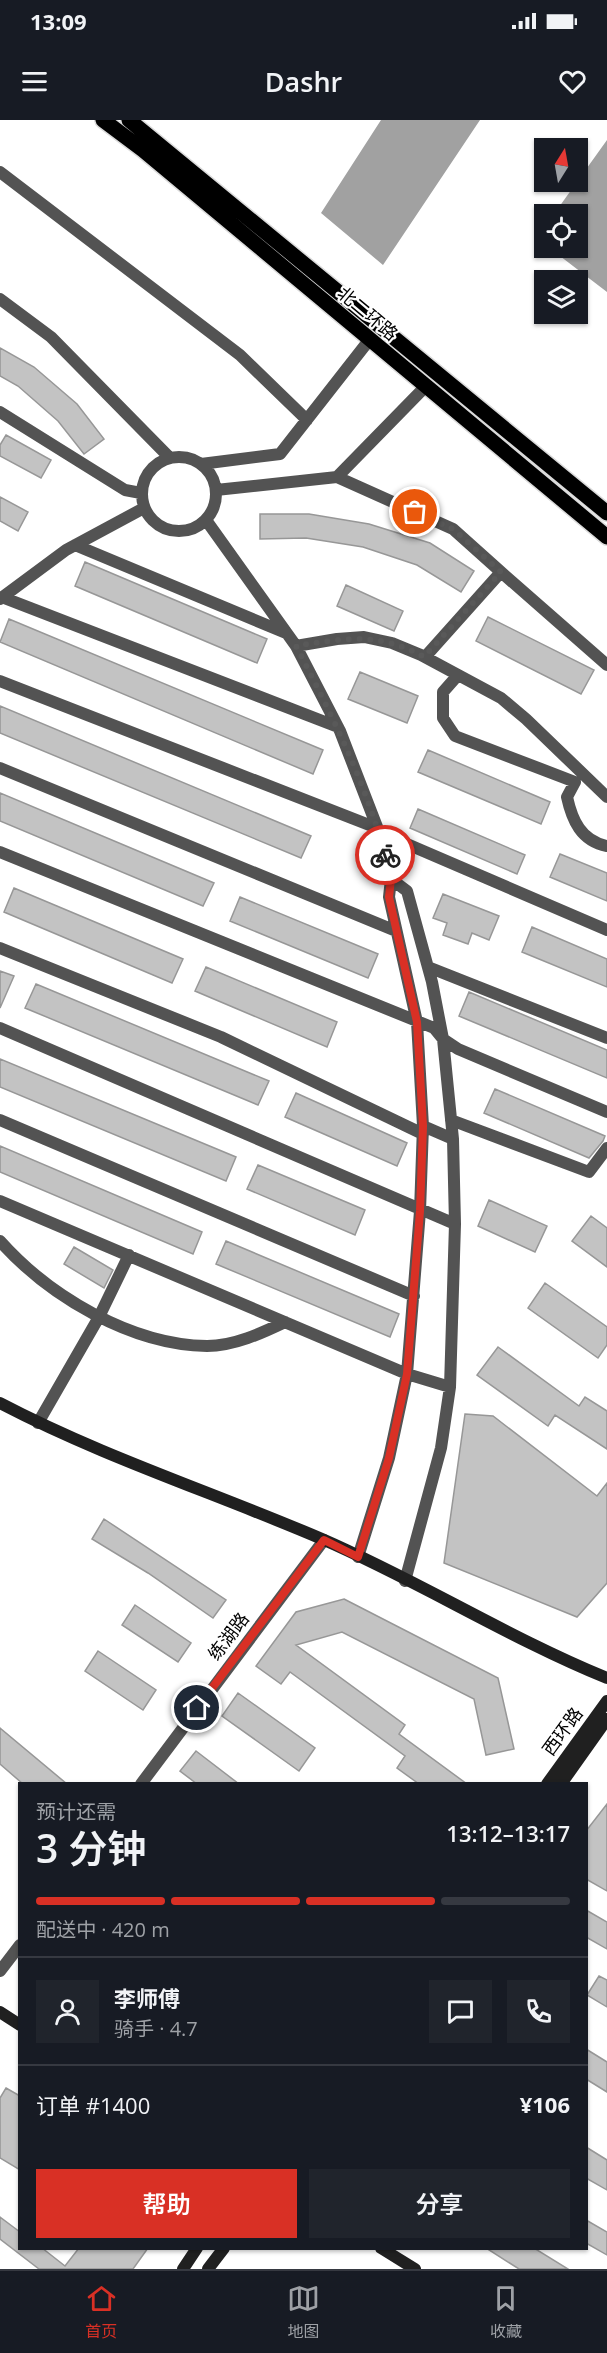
<!DOCTYPE html>
<html lang="zh">
<head>
<meta charset="utf-8">
<style>
  body { margin:0; font-family:"Open Sans","Noto Sans SC",sans-serif; background:#20242c; color:#f1f3f6; height:100vh; display:flex; flex-direction:column; font-size:22px; white-space:nowrap }
  * { box-sizing:border-box; margin:0 }
  p { font-size:20px; color:#9ea1a6 }
  .icon { flex:none; width:33px; height:33px; fill:none; stroke:currentColor; stroke-width:2; stroke-linecap:round; stroke-linejoin:round }
  .map { position:relative; flex:1; overflow:hidden }
  .details { position:absolute; left:18px; top:1662px; width:570px; height:468px; display:flex; flex-direction:column; background:#171b24; border-radius:0px; box-shadow:0 2px 4px #0004 }
  .details>* { flex:none }
  .needle { width:39px; rotate:11deg }
  .buttons { position:absolute; left:534px; top:18px; display:grid; gap:12px }
  .buttons a { display:grid; place-items:center; width:54px; height:54px; border-radius:0px; background:#171b24; box-shadow:0 2px 4px #0004; font-size:30px }
  .pin { position:absolute; display:grid; place-items:center; width:51px; height:51px; color:#fff; margin:-26px; border:3px solid #fff; border-radius:50%; box-shadow:0 2px 6px #0007 }
  .courier { position:absolute; display:grid; place-items:center; width:60px; height:60px; margin:-30px; border:4px solid #d93025; border-radius:50%; background:#fff; color:#222; box-shadow:0 2px 8px #0007 }
  .head em { font-style:normal; font-weight:600 }
  .head div { display:flex; flex-direction:column-reverse }
  .head { display:flex; align-items:center; justify-content:space-between; height:102px; padding:0 18px }
  h1 { font-size:39px; font-weight:600; line-height:45px }
  .bar { display:grid; grid-template-columns:repeat(4,1fr); gap:9px 6px; align-content:center; height:72px; padding:0 18px }
  .bar i { height:8px; border-radius:4px; background:#363941 }
  .bar .current { background:#d93025 }
  .bar p { grid-column:span 4 }
  .line { display:flex; align-items:center; gap:15px; padding:0 18px; border-top:2px solid #363941 }
  .line div { flex:1 }
  .round { display:grid; place-items:center; flex:none; width:63px; height:63px; border-radius:0px; background:#20242c }
  .button { display:flex; gap:12px; margin-top:auto; padding:12px 18px }
  .button a { flex:1; height:69px; border-radius:0px; background:#d93025; color:#fff; font-size:24px; font-weight:600; line-height:69px; text-align:center }
  .button a+a { background:#20242c; color:#f1f3f6 }
  .status { display:flex; justify-content:space-between; align-items:center; height:42px; padding:0 30px; background:#171b24; direction:ltr }
  .status svg { height:16px; fill:currentColor }
  header { display:flex; justify-content:space-between; align-items:center; height:78px; padding:0 18px; background:#171b24; font-size:27px; font-weight:600 }
  .tabs { display:flex; justify-content:space-around; align-items:center; height:84px; border-top:2px solid #363941; background:#171b24; font-size:16px; color:#9ea1a6 }
  .tabs a { display:grid; justify-items:center; gap:3px }
  .tabs .current { color:#d93025 }
  .map>svg:first-child { display:block }
</style>
</head>
<body>
<div class="status"><b>13:09</b><svg viewBox="0 0 49 12"><path d="M0 12V9h3v3zM5 12V6h3v6zM10 12V3h3v9zM15 12V0h3v12zM26 1h20v11H26zM47 4h2v5h-2z"/></svg></div>
<header><svg class="icon" aria-label="menu" viewBox="0 0 24 24"><path d="M4 6h16M4 12h16M4 18h16"/></svg>Dashr<svg class="icon" aria-label="heart" viewBox="0 0 24 24"><path d="M12 20l-8-8c-3-5 5-10 8-4 3-6 11-1 8 4z"/></svg></header>
<div class="map">
<svg width="607" height="2149" viewBox="0 0 607 2149">
  <rect width="100%" height="100%" fill="#fff"/>
  <path fill="#a1a1a1" d="M381 0H480L383 145 321 93Z
    M607 20V172L556 133 552 128H578V94H554Z"/>
  <path fill="#c3c3c3" stroke="#979797" stroke-width="1.5" d="M0 228 34 247 77 284 104 319 84 334 58 301 18 266 0 256Z
    M6 315 51 340 41 358 0 336V325Z
    M0 377 28 392 18 411 0 401Z
    M260 394H309L369 404 430 423 474 451 461 472 417 445 363 427 306 418 260 419Z
    M85 442 267 519 257 543 75 466Z
    M346 465 403 491 394 511 337 486Z
    M488 497 594 550 581 574 476 521Z
    M9 499 323 630 313 654 0 522Z
    M360 552 418 576 407 603 348 579Z
    M0 586 311 716 301 738 0 613Z
    M428 630 550 682 541 704 418 652Z
    M0 673 214 763 203 786 0 701Z
    M418 689 525 735 517 754 410 708Z
    M560 734 607 753V781L550 757Z
    M14 768 183 839 172 863 4 792Z
    M443 774 499 796 489 820 472 813 468 824 443 815 447 803 433 798Z
    M240 777 378 834 368 858 230 801Z
    M532 807 607 839V867L522 832Z
    M206 847 337 902 327 927 195 871Z
    M0 851 14 856 0 888Z
    M36 864 269 961 258 985 25 888Z
    M469 872 607 930V958L459 896Z
    M0 939 236 1037 226 1061 0 967Z
    M495 969 605 1016 603 1021 589 1038 484 993Z
    M296 973 407 1023 397 1046 285 997Z
    M0 1026 202 1112 193 1134 0 1052Z
    M258 1045 365 1090 355 1115 247 1069Z
    M489 1080 547 1106 535 1132 478 1106Z
    M591 1096 607 1108V1147L572 1121Z
    M226 1121 399 1194 390 1217 216 1144Z
    M74 1127 113 1150 104 1168 64 1144Z
    M545 1163 607 1207V1225L598 1238 528 1188Z
    M498 1227 579 1286 585 1277 607 1291V1329L555 1295 548 1306 477 1255Z
    M465 1294 493 1296 597 1376 607 1363V1463L577 1497 444 1443Z
    M104 1399 226 1480 213 1498 148 1453 92 1419Z
    M344 1479 498 1558 514 1629 486 1635 474 1579 342 1512 296 1525 405 1605 399 1614 467 1664H419L397 1648 405 1636 290 1552 281 1564 256 1546 296 1492Z
    M135 1485 191 1523 178 1542 122 1505Z
    M98 1531 156 1570 143 1590 85 1551Z
    M238 1573 315 1628 299 1651 222 1596Z
    M0 1608 67 1664H23L0 1644Z
    M196 1631 239 1664H197L180 1651Z
    M607 1684V1771L586 1759V1711Z
    M586 1790 607 1802V1829L586 1817Z
    M599 1856 607 1860V1887L587 1875Z
    M586 1929 607 1942V1972L586 1959Z
    M6 1968 20 1976V2050L0 2038V1978Z
    M586 2027 607 2040V2070L586 2058Z
    M0 2097 20 2112V2128H42L65 2146 79 2128H148L133 2149H39L0 2119Z
    M586 2100 607 2112V2135L586 2123Z
    M486 2128H534L568 2149H519Z"/>
  <g fill="none" stroke-linecap="round" stroke-linejoin="round">
    <g stroke="#dbdbdb" stroke-width="18">
      <path id="primary" d="M103 0 143 30 607 417
        M129 0 607 393"/>
    </g>
    <path stroke="#535353" stroke-width="12" d="M0 52 240 235 307 300
      M0 179 51 217 170 338
      M0 292 125 370 141 373
      M142 374a37 37 0 1 1 74 0a37 37 0 1 1-74 0Z
      M201 344 280 334 370 219
      M337 357 453 409 501 452 425 537
      M216 370 337 357 426 266
      M206 400 296 526 340 611 379 712 391 759 389 777 417 902 423 1006 420 1091 407 1254 389 1338 358 1437
      M75 425 286 513
      M501 452 607 545
      M2 477 338 607
      M0 479 66 430 144 388
      M296 526 337 519 364 517 392 523 421 535 501 578 526 599 607 677
      M458 555 443 572V598L455 616 575 662 567 677C572 700 581 721 607 726
      M0 561 377 708
      M0 648 396 811
      M379 712 607 810
      M0 732 434 908 443 919 458 929 607 992
      M391 759 407 771 432 862 443 919 453 1019 455 1104 450 1267 441 1328 405 1461
      M0 828 221 917 423 1014
      M428 847 607 918
      M0 908 455 1104
      M0 1000 414 1176
      M451 1000 589 1052 607 1028
      M423 1006 453 1019
      M0 1081 407 1254 450 1267
      M0 1121C49 1176 131 1225 207 1226 234 1226 262 1213 285 1202
      M38 1303 99 1197 129 1135
      M141 1664 324 1420
      M0 1851 20 1825"/>
    <path stroke="#202020" stroke-width="12" d="M0 1283C103 1337 215 1373 322 1419 419 1461 509 1518 607 1558
      M547 1664 607 1581
      M561 1664 607 1599
      M0 1892 20 1905
      M381 2128 415 2149
      M183 2149 197 2128
      M208 2149 224 2128"/>
    <use href="#primary" stroke="#000" stroke-width="15"/>
  </g>
  <g fill="none" stroke-linecap="round" stroke-linejoin="round">
    <path stroke="#595959" stroke-width="6" stroke-dasharray="0 10.8" d="M385 735C365 661 331 593 296 526 344 518 380 512 424 537L501 452 453 409 415 392"/>
    <path stroke="#d93025" stroke-width="8" d="M197 1588 324 1420 358 1437 389 1338 407 1254 420 1091 423 1006 417 902 389 777 391 759 385 735"/>
  </g>
  <g text-anchor="middle" dominant-baseline="central" stroke-width="4.5" stroke-linejoin="round" paint-order="stroke">
    <g font-size="18" fill="#000" stroke="#fff">
      <text transform="translate(368 193) rotate(40)">北二环路</text>
      <text transform="translate(228 1516) rotate(-53)">练湖路</text>
      <text transform="translate(562 1611) rotate(-54)">西环路</text>
    </g>
  </g>
</svg>
<div class="buttons">
<a><svg class="needle" viewBox="-14 -14 28 28"><path d="M0-13l5 13h-10z" fill="#e53935"/><path d="M0 13l5-13h-10z" fill="#9ea1a6"/></svg></a>
<a><svg class="icon" aria-label="locate" viewBox="0 0 24 24"><circle cx="12" cy="12" r="6"/><path d="M12 2v4M12 18v4M2 12h4M18 12h4"/></svg></a>
<a><svg class="icon" aria-label="layers" viewBox="0 0 24 24"><path d="M12 4l9 5-9 5-9-5zM3 14l9 5 9-5"/></svg></a>
</div>
<div class="pin" style="left:415px;top:392px;background:#ea580c"><svg class="icon" aria-label="bag" viewBox="0 0 24 24"><path d="M5 8h14l-1 12H6zM9 8a3 3 0 0 1 6 0"/></svg></div>
<div class="pin" style="left:197px;top:1588px;background:#1f2937"><svg class="icon" aria-label="home" viewBox="0 0 24 24"><path d="M3 11l9-7 9 7M6 9v11h12V9"/></svg></div>
<div class="courier" style="left:385px;top:735px"><svg class="icon" aria-label="bike" viewBox="0 0 24 24"><circle cx="6" cy="16" r="4"/><circle cx="18" cy="16" r="4"/><path d="M6 16l4-8h5l3 8M10 8l3 8H6M13 5h3"/></svg></div>
<section class="details">
<div class="head"><div><h1>3 分钟</h1><p>预计还需</p></div><em>13:12–13:17</em></div>
<div class="bar"><i class="current"></i><i class="current"></i><i class="current"></i><i></i><p>配送中 · 420 m</p></div>
<div class="line" style="height:108px"><a class="round"><svg class="icon" aria-label="person" viewBox="0 0 24 24"><circle cx="12" cy="8" r="4"/><path d="M4 21q1-7 8-7t8 7"/></svg></a><div><b>李师傅</b><p>骑手 · 4.7</p></div><a class="round"><svg class="icon" aria-label="chat" viewBox="0 0 24 24"><path d="M4 5h16v11H9l-5 4z"/></svg></a><a class="round"><svg class="icon" aria-label="phone" viewBox="0 0 24 24"><path d="M5 4h4l2 5-3 2q2 4 5 5l2-3 5 2v4C11 20 4 13 5 4z"/></svg></a></div>
<div class="line" style="height:78px"><div>订单 #1400</div><b>¥106</b></div>
<div class="button"><a>帮助</a><a>分享</a></div>
</section>
</div>
<nav class="tabs">
<a class="current"><svg class="icon" aria-label="home" viewBox="0 0 24 24"><path d="M3 11l9-7 9 7M6 9v11h12V9"/></svg>首页</a>
<a><svg class="icon" aria-label="map" viewBox="0 0 24 24"><path d="M3 6l6-2 6 2 6-2v14l-6 2-6-2-6 2zM9 4v14M15 6v14"/></svg>地图</a>
<a><svg class="icon" aria-label="saved" viewBox="0 0 24 24"><path d="M7 4h10v16l-5-4-5 4z"/></svg>收藏</a>
</nav>
</body>
</html>
